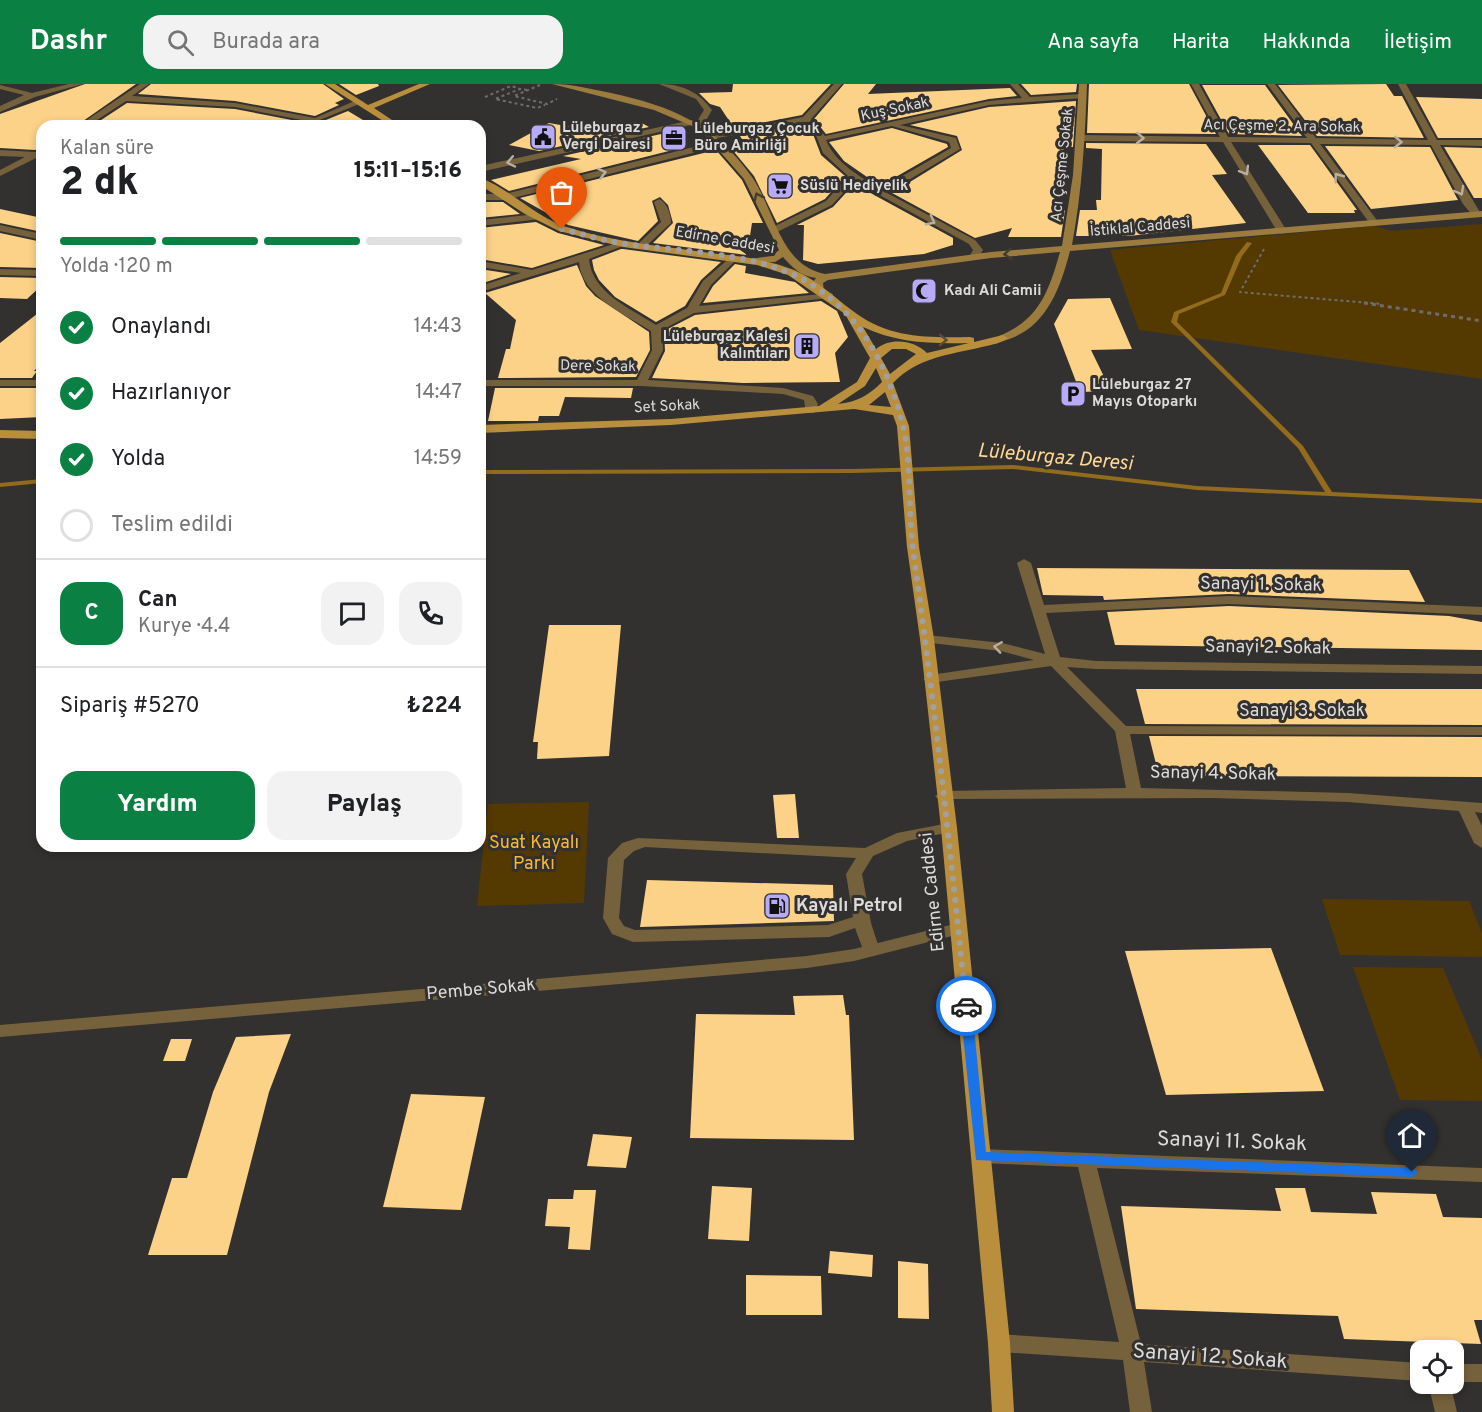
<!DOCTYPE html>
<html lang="tr">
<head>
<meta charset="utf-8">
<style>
  body { margin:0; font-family:Overpass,sans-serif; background:#f2f2f2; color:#202124; height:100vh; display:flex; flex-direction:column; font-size:22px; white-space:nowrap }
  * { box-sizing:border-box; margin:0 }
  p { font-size:20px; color:#757577 }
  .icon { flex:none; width:33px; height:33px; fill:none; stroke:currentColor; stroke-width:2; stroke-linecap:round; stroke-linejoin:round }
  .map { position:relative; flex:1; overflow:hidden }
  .drawer { position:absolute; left:36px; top:36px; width:450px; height:732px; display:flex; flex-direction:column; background:#fff; border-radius:18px; box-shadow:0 3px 9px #0003 }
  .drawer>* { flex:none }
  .controls { position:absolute; left:1410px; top:1256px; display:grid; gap:12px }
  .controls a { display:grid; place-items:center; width:54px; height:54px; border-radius:12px; background:#fff; box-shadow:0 3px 9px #0003; font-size:30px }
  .pin { position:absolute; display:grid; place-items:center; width:51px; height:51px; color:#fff; margin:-62px -26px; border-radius:50% 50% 50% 0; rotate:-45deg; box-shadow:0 0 6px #0007 }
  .pin .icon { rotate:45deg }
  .courier { position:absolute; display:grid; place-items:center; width:60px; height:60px; margin:-30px; border:4px solid #1a73e8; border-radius:50%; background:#fff; color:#222; box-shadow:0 2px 8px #0007 }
  .head em { font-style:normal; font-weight:800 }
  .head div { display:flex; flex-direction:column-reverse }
  .head { display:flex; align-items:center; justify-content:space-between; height:102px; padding:0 24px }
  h1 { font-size:39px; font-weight:800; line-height:45px }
  .bar { display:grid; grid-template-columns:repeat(4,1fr); gap:9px 6px; align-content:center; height:72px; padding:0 24px }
  .bar i { height:8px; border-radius:4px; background:#e0e0e0 }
  .bar .current { background:#0b8043 }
  .bar p { grid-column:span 4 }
  .line { display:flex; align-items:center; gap:15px; padding:0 24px; border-top:2px solid #e0e0e0 }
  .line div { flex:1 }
  .round { display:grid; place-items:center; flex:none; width:63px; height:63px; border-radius:18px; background:#f2f2f2 }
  ol { padding:0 24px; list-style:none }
  li { display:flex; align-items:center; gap:18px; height:66px }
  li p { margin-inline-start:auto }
  li .icon { padding:6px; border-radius:50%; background:#0b8043; color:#fff; stroke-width:4 }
  li:last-child { color:#757577 }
  li i { width:33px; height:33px; border:3px solid #e0e0e0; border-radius:50% }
  .cta { display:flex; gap:12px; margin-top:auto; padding:12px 24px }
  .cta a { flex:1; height:69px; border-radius:18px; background:#0b8043; color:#fff; font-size:24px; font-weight:800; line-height:69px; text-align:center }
  .cta a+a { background:#f2f2f2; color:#202124 }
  header { display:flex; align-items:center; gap:36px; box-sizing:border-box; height:84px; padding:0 30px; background:#0b8043; color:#fff }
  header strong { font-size:28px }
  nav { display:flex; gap:33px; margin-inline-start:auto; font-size:21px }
  .search { width:420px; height:54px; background:#f2f2f2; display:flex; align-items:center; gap:15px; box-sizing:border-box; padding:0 21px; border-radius:18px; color:#757577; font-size:22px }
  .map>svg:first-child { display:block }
</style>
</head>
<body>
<header>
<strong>Dashr</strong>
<div class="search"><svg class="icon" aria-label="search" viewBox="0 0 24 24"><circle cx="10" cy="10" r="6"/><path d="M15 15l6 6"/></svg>Burada ara</div>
<nav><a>Ana sayfa</a><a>Harita</a><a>Hakkında</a><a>İletişim</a></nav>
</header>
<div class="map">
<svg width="1482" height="1328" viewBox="0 0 1482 1328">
  <rect width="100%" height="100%" fill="#33312f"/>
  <path fill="#543a00" d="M1482 140V295L1139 246 1110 166 1375 142 1391 147Z
    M589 718 584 819 477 822 488 720Z
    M1322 815 1469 817 1482 849V873L1340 871Z
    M1353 883 1443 884 1482 976V1017L1400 1016Z"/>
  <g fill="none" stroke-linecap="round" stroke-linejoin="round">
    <path fill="#926b1c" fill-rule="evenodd" d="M1247 158 1252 159 1242 172 1225 211 1179 230 1177 238 1303 362 1332 408 1482 415V419L1197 406 1013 385 852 389 480 390V386L852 385 1013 381 1197 402 1325 408 1298 364 1171 238 1174 228 1221 209 1236 172Z
      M42 395V399L0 403V399Z"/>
  </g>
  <path fill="#fcd288" d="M85 0H136L76 42H42V63L35 66 0 64V30Z
    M151 0H323L344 15 335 19 339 21 315 32 235 17 138 10Z
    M339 0H378L379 2 356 11Z
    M733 0H831L802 31 734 44 720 23 710 20 699 9 732 8Z
    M844 0H876L868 10 1010 4 1017 12 989 15 826 50 814 35Z
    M1021 0H1077L1076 8 1031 11Z
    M1089 0H1189L1216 50 1087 49Z
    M1386 0 1394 12H1402L1424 54 1317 52 1278 1Z
    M1202 1H1265L1302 52 1229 50Z
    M1416 13 1482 15V54H1438Z
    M1076 17 1073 63H1064L1061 83 1058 82 1054 103 1055 126H1065L1061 153H1008L1012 144 975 154 892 109 962 66 957 52 910 41 989 23Z
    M127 19 235 25 302 38V42H92Z
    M348 27 373 42H311Z
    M638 37 649 43 539 67 509 61 549 39 600 48Z
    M803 40 813 50 821 71 845 92 825 115 777 139 754 92 730 63 745 60 740 52Z
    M892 44 947 60 948 63 880 102 844 77 829 58Z
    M661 50 685 63 509 107 491 96 581 75 563 72Z
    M1086 59 1206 60 1227 90 1212 91 1246 139 1129 152H1076L1080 126H1097L1096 116H1101L1102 65 1086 64Z
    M1258 61H1310L1357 126H1354L1355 129H1308Z
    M1325 62 1430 63 1458 116 1371 125Z
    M1444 63 1482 64V114H1474Z
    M716 66 742 96 763 139H752L749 158 726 151 724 154 747 171 653 159 673 139 668 121 660 113 652 117 658 137 638 157 568 141 520 114Z
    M854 100 953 154V161L924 170 818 180 803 176 804 141H797L833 123Z
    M480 118H503L520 130 480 134Z
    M0 125 42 134V148L0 139Z
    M536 138 558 149 604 161 532 184 480 175V144Z
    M0 149 42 158V184L0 183Z
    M621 165H623L721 178 701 196 685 222 656 238 615 213 599 196 594 186 592 176Z
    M735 180 746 182 745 189 795 198 809 209 703 219 713 202Z
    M577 181 586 202 595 212 649 248 650 266 636 293 498 294 506 265H510L516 236 485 209Z
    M480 185 511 190 480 200Z
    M0 193 42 194V201L27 215 0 214Z
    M1110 214 1132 265 1091 266 1111 307 1080 308 1054 240 1068 215Z
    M821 217 837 227 848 253 835 269 840 298 743 299 652 294 665 267 664 247 695 231Z
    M42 226V278L34 287H37L32 294H0V259Z
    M0 304H42V333L0 335Z
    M495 304H633L631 314 565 313 559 332H539L538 337H488Z
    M1037 484 1409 486 1425 518 1229 510 1104 516 1103 512 1043 511Z
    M1229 522 1449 532 1482 538V566L1115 561 1107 528Z
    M549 541H621L609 672 537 675 538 658H533Z
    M1136 605H1482V641L1145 640Z
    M1149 652 1482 653V693L1159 692Z
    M795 710 799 754H777L773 711Z
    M647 796 833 801 834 837 640 843Z
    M1271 864 1324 1007 1166 1011 1125 867Z
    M843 911 846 931H849L854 1056 690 1054 696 930 795 931 793 912Z
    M291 950 269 1008 227 1171H148L172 1094H187L213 1008 236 953Z
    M171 955H192L185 977H163Z
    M411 1010 485 1013 461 1126 383 1123Z
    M593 1050 632 1053 626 1084 587 1082Z
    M712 1102 752 1104 749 1157 708 1155Z
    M1275 1104H1305L1311 1128 1377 1130 1371 1108 1436 1110 1443 1133 1482 1134V1236H1474L1481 1260 1344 1255 1338 1232 1136 1225 1121 1122 1281 1127Z
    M574 1106H596L590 1166 568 1165 570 1143 545 1142 548 1115H573Z
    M830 1167 873 1171 872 1193 828 1189Z
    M898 1177 928 1180 929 1235 898 1234Z
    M746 1191 821 1192 822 1231H746Z"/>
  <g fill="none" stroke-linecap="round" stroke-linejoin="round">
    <path stroke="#6f6d6b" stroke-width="2" stroke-dasharray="3 3" stroke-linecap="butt" d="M540 1 514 12 547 20 557 15
      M527 6 520 5 495 15 537 24 545 21
      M485 13 511 2 519 4
      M1264 165 1240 208 1381 220"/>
    <path stroke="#6f6d6b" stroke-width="3" stroke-dasharray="4 4" stroke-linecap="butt" d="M1364 219 1482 237"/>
    <path fill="#76613d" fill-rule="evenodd" d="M659 115C667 118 671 131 671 139L644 164H638V160L661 138 654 118Z
      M949 739 955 741 957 744 955 747 907 757 873 772 862 790 871 839 880 867 877 871H865L855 844 829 853 633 858 612 850 603 834 608 774 622 759 638 754 865 764 897 749ZM645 763 856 774 846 790 853 833 828 841 635 846 624 842 619 834 624 776 634 767Z"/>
    <path fill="#76613d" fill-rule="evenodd" d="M69 0H83L35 13 0 28V22L24 11 0 5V1L32 9Z
      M140 0H149L132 12 235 19 315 34 357 16 364 18 305 42 303 40 307 37 235 23 126 17 88 42H78Z
      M659 0C682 0 699 8 712 26L701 45H695V40L480 88V82L692 36 696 39 704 26 696 15Z
      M834 0H842L811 35 825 52 989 17 1022 14 1010 0H1018L1030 13 1083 10 1087 12 1083 14 989 21 900 41 956 54 960 65 887 109 975 156 983 166 977 175 974 176 969 173 973 166 969 160 854 97 832 121 777 148H771V144L826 117 848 92 823 69 815 49 804 38 712 55 708 52 803 33ZM892 42 949 58 951 64 880 105C861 93 835 79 826 56Z
      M1191 0H1199L1228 53 1307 54 1267 0H1275L1316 54 1428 56 1398 0H1406L1437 56H1482V62L1440 61 1481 130 1473 132 1463 120 1431 61 1320 60 1379 139 1374 142 1371 141 1311 59 1231 58 1287 147 1282 150 1277 147 1223 58 1082 57 1078 54 1082 51 1220 53Z
      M718 57 722 60 721 62 505 116H480V110H505Z
      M42 65V71L0 92V86L25 73 0 72V66L35 68Z
      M538 130 543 133 541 135 480 142V136Z
      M0 141 42 150V156L0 147Z
      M620 158 628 160 589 175C592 209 630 224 656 241L687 224 703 197 732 172 737 175 711 201 699 222 832 209 833 211 828 214 694 229 662 246 663 266 648 296 783 304 813 312 818 320 814 329H806L804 316 783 310 641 302H480V296H637L652 266 651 247C626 231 581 212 579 178L480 208V202L521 189 480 183V177L532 186Z
      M0 185 42 186V192L0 191Z
      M0 296H42V302H0Z
      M1024 475 1031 479 1044 521 1229 512 1482 523V531L1229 520 1046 529 1060 573 1096 577 1482 582V590L1096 585 1067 583 1126 642 1482 643V651L1130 650 1141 704 1348 709 1482 719V729L1475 728 1482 742V764L1474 759 1459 727 1348 718 1213 714 938 715 935 712 943 707 1126 704 1115 647 1051 582 930 599 923 595 930 591 1034 576 1001 567 922 558 920 555 927 551 1002 559 1045 570 1017 479Z
      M958 839 964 841 966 845 964 849 854 877 807 884 0 953V941L807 872 854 865Z
      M981 1065 1482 1084V1098L1097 1084 1141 1260 1420 1279V1297L1144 1278 1152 1328H1130L1123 1276 999 1268 992 1265 988 1259 992 1253 999 1250 1119 1258 1078 1083 981 1079 974 1077 971 1072 974 1067Z
      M1454 1280H1482V1298H1454Z
      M1428 1299H1450L1457 1328H1435Z"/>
    <path fill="#9c7b3f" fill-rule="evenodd" d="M552 0C572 0 591 5 611 9 671 22 715 40 752 93 775 126 779 181 825 190L991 168 1062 162 1073 91 1079 0H1087C1085 54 1082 108 1072 161L1482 127V133L1070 167C1060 206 1045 246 1003 257L999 256V252C1039 236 1049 207 1060 168L991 174 828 196 823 199 824 208H816L813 198 816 194C801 192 793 184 783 173L775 178 750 179V175L772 172 779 166 744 95 708 54 692 42 654 26Z"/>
    <path fill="#b98f3e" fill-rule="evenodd" d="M325 0H335L368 21 419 0H430L374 24 401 42H391Z
      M480 94C509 104 535 133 567 143 613 158 662 162 710 169 738 172 767 175 794 186 818 196 837 216 857 230 890 254 930 254 970 253L974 254V258L1003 251 1008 254C1002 259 991 261 982 263 949 271 918 273 893 299L909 342 919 463 934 555 957 744 1010 1259 1014 1328H992L988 1259 941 744 920 555 907 463 897 342 893 331 854 325 671 341 480 349V341L671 335 819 322 857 298 870 274 845 230 788 191 757 181 623 163 559 147 525 130 480 101ZM863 243C897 259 932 260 969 259L927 269C915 256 890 253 876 265ZM892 265H906L916 270 890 290 881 274ZM876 284 882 298C868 312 857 318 838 320L865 302ZM885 308 891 323 869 321Z
      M0 346 42 347V355L0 354Z"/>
  </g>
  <defs><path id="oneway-chevron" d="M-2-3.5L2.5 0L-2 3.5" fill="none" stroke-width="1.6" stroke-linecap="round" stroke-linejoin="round" transform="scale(1.5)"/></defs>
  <g stroke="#b8b0a3">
    <use href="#oneway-chevron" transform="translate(1140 54) rotate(1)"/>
    <use href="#oneway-chevron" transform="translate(1398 58) rotate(1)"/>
    <use href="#oneway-chevron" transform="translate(511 78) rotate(168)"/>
    <use href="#oneway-chevron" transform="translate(1245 87) rotate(59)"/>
    <use href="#oneway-chevron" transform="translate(602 89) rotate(-14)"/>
    <use href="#oneway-chevron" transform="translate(1338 93) rotate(-127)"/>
    <use href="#oneway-chevron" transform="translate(1460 107) rotate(61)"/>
    <use href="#oneway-chevron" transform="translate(931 137) rotate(28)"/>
    <use href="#oneway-chevron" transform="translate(998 563) rotate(-172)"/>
  </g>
  <g stroke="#433c31">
    <use href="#oneway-chevron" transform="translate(758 113) rotate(-115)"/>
    <use href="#oneway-chevron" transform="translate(1008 170) rotate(175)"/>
  </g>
  <use stroke="#5b4d34" href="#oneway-chevron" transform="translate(943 256) rotate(1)"/>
  <path fill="#1a73e8" d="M966 918 972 922 986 1068 1412 1084 1418 1088 1412 1093 976 1076 960 922Z"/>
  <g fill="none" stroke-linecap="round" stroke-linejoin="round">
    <path stroke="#a1a09e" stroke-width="6" stroke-dasharray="0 10.8" d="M562 145C582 150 601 156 621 159 683 169 761 167 814 202 861 233 886 280 901 334 912 371 908 426 913 466 934 618 951 769 966 922"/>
  </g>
  <defs>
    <g id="civic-square" transform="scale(1.35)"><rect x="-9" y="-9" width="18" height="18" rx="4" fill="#b7abf8" stroke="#33312f"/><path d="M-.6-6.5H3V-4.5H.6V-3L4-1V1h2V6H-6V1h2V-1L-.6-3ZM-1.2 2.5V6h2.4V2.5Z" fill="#111"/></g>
    <g id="office-square" transform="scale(1.35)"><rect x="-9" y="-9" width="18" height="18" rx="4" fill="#b7abf8" stroke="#33312f"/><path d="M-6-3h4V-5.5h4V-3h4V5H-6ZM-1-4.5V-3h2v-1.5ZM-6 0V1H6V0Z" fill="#111"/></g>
    <g id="supermarket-square" transform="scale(1.35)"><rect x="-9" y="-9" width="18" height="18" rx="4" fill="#b7abf8" stroke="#33312f"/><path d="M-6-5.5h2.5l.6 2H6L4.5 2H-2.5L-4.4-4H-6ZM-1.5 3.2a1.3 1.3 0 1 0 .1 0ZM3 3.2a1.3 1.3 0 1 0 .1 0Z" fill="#111"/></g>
    <g id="mosque-square" transform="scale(1.35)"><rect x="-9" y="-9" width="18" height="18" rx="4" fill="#b7abf8" stroke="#33312f"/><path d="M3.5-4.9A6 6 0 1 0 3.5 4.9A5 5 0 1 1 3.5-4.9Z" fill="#111"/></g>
    <g id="building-square" transform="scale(1.35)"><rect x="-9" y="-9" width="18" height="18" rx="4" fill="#b7abf8" stroke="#33312f"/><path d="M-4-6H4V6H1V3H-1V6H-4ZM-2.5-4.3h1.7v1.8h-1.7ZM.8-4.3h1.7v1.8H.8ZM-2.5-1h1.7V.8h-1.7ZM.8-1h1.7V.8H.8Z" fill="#111"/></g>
    <g id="parking-square" transform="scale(1.35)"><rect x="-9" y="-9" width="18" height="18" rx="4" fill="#b7abf8" stroke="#33312f"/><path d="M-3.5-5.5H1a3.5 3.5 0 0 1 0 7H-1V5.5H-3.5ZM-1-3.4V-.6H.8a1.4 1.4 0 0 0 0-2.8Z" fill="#111"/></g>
    <g id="fuel-square" transform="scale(1.35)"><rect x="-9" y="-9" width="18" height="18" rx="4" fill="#b7abf8" stroke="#33312f"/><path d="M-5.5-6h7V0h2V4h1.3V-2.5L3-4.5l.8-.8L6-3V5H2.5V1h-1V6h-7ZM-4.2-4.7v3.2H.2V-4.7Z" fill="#111"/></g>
  </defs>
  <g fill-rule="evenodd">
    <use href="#civic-square" x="543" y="53"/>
    <use href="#office-square" x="674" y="54"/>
    <use href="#supermarket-square" x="780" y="102"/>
    <use href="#mosque-square" x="924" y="207"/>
    <use href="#building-square" x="807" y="262"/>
    <use href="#parking-square" x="1073" y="310"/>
    <use href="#fuel-square" x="777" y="822"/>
  </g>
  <g text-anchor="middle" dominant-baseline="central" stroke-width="6" stroke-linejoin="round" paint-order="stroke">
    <g font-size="15" fill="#dcdbda" stroke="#33312f">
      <text transform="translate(895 26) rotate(-12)">Kuş Sokak</text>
      <text transform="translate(1282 43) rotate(1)">Acı Çeşme 2. Ara Sokak</text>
      <text transform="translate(1063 81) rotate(-84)">Acı Çeşme Sokak</text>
      <text transform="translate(1140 144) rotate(-5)">İstiklal Caddesi</text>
      <text transform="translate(725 157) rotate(10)">Edirne Caddesi</text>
      <text transform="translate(598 283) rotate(1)">Dere Sokak</text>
      <text transform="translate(667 323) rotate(-3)">Set Sokak</text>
    </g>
    <g font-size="15" font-weight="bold" fill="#dcdbda" stroke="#33312f" text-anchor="start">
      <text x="562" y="44">Lüleburgaz<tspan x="562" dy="17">Vergi Dairesi</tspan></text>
      <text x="694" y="45">Lüleburgaz Çocuk<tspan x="694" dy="17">Büro Amirliği</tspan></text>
      <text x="800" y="102">Süslü Hediyelik</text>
      <text x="944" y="207">Kadı Ali Camii</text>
      <text x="788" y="253" text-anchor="end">Lüleburgaz Kalesi<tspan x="788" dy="17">Kalıntıları</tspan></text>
      <text x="1092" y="301">Lüleburgaz 27<tspan x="1092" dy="17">Mayıs Otoparkı</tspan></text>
    </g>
    <g font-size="18" fill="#dcdbda" stroke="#33312f">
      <text transform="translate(1261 501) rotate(1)">Sanayi 1. Sokak</text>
      <text transform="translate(1268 564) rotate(1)">Sanayi 2. Sokak</text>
      <text x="1302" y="627">Sanayi 3. Sokak</text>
      <text transform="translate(1213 690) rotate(1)">Sanayi 4. Sokak</text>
      <text transform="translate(933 808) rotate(-96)">Edirne Caddesi</text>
      <text transform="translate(481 906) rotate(-5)">Pembe Sokak</text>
    </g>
    <g font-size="18" fill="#fcba2f" stroke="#33312f">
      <text x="534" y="759">Suat Kayalı<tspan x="534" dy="21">Parkı</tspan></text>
    </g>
    <g font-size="18" font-weight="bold" fill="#dcdbda" stroke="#33312f" text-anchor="start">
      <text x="796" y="822">Kayalı Petrol</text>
    </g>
    <g font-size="20" font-style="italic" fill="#ffd794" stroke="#33312f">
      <text transform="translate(1055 374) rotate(5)">Lüleburgaz Deresi</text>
    </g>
    <g font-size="21" fill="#dcdbda" stroke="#33312f">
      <text transform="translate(1232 1058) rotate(2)">Sanayi 11. Sokak</text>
      <text transform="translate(1210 1273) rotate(4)">Sanayi 12. Sokak</text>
    </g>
  </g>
</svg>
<div class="controls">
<a><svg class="icon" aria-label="locate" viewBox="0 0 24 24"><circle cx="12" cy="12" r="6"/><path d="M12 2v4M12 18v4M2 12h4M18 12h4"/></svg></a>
</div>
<div class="pin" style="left:562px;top:145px;background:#ea580c"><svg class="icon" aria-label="bag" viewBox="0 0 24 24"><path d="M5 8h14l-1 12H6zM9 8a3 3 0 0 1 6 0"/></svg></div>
<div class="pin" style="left:1412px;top:1088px;background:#1f2937"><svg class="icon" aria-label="home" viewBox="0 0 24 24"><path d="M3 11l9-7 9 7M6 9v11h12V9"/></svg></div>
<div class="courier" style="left:966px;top:922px"><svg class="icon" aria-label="car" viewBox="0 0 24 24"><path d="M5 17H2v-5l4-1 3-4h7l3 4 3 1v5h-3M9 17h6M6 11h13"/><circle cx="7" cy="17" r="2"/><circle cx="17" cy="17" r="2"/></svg></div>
<section class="drawer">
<div class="head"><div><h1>2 dk</h1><p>Kalan süre</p></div><em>15:11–15:16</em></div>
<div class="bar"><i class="current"></i><i class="current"></i><i class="current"></i><i></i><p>Yolda · 120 m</p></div>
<ol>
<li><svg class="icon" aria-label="check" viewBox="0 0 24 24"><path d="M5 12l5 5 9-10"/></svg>Onaylandı<p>14:43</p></li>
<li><svg class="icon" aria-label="check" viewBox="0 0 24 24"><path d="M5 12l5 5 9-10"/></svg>Hazırlanıyor<p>14:47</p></li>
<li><svg class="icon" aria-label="check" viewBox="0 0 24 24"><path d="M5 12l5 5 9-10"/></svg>Yolda<p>14:59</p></li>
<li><i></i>Teslim edildi</li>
</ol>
<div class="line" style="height:108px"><b class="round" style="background:#0b8043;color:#fff">C</b><div><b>Can</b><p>Kurye · 4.4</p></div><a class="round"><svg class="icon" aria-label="chat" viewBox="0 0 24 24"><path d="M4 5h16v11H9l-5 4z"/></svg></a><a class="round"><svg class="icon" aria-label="phone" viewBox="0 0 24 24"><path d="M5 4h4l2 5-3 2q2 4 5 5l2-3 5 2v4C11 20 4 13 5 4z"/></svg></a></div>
<div class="line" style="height:78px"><div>Sipariş #5270</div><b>₺224</b></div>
<div class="cta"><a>Yardım</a><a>Paylaş</a></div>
</section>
</div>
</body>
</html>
